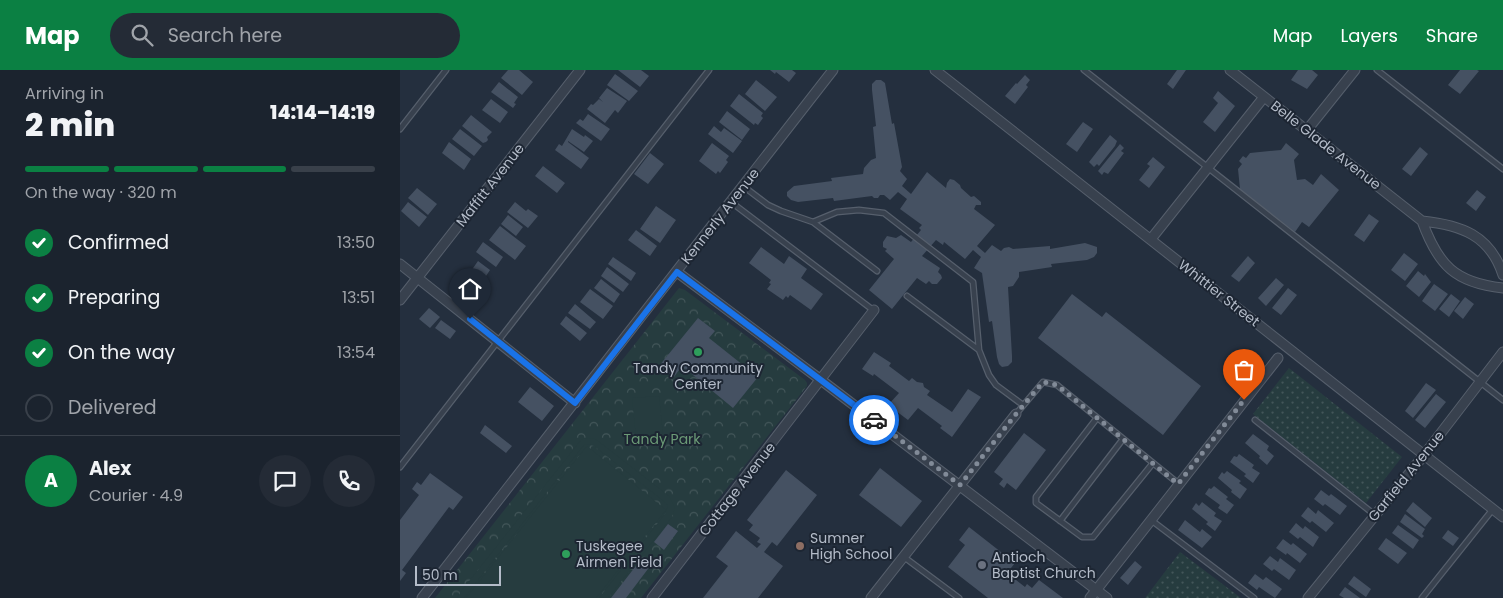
<!DOCTYPE html>
<html lang="en">
<head>
<meta charset="utf-8">
<style>
  body { margin:0; font-family:Poppins,sans-serif; background:#242b36; color:#f1f3f6; height:100vh; display:flex; flex-direction:column; font-size:19px; white-space:nowrap }
  * { box-sizing:border-box; margin:0 }
  p { font-size:16px; color:#a0a4aa }
  .icon { flex:none; width:28px; height:28px; fill:none; stroke:currentColor; stroke-width:2; stroke-linecap:round; stroke-linejoin:round }
  .map { position:relative; flex:1; overflow:hidden }
  .side { display:flex; flex-direction:column; background:#1b232e; width:400px }
  .side>* { flex:none }
  .scale { position:absolute; left:15px; bottom:12px; width:86px; box-sizing:border-box; padding-left:5px; border:2px solid #b4bcc9; border-top:0; font-size:14px; line-height:18px; white-space:nowrap; color:#b4bcc9; -webkit-text-stroke:4px #1d2633; paint-order:stroke }
  .pin { position:absolute; display:grid; place-items:center; width:42px; height:42px; color:#fff; margin:-51px -21px; border-radius:50% 50% 50% 0; rotate:-45deg; box-shadow:0 0 5px #0007 }
  .pin .icon { rotate:45deg }
  .courier { position:absolute; display:grid; place-items:center; width:50px; height:50px; margin:-25px; border:4px solid #1a73e8; border-radius:50%; background:#fff; color:#222; box-shadow:0 1px 6px #0007 }
  .overview em { font-style:normal; font-weight:800 }
  .overview div { display:flex; flex-direction:column-reverse }
  .overview { display:flex; align-items:center; justify-content:space-between; height:85px; padding:0 25px }
  h1 { font-size:32px; font-weight:800; line-height:38px }
  .bar { display:grid; grid-template-columns:repeat(4,1fr); gap:8px 5px; align-content:center; height:60px; padding:0 25px }
  .bar i { height:6px; border-radius:4px; background:#39404a }
  .bar .current { background:#0b8043 }
  .bar p { grid-column:span 4 }
  .line { display:flex; align-items:center; gap:12px; padding:0 25px; border-top:1px solid #39404a }
  .line div { flex:1 }
  .round { display:grid; place-items:center; flex:none; width:52px; height:52px; border-radius:26px; background:#242b36 }
  ol { padding:0 25px; list-style:none }
  li { display:flex; align-items:center; gap:15px; height:55px }
  li p { margin-inline-start:auto }
  li .icon { padding:5px; border-radius:50%; background:#0b8043; color:#fff; stroke-width:4 }
  li:last-child { color:#a0a4aa }
  li i { width:28px; height:28px; border:2px solid #39404a; border-radius:50% }
  header { display:flex; align-items:center; gap:30px; box-sizing:border-box; height:70px; padding:0 25px; background:#0b8043; color:#fff }
  header strong { font-size:24px }
  nav { display:flex; gap:28px; margin-inline-start:auto; font-size:18px }
  .search { width:350px; height:45px; background:#242b36; display:flex; align-items:center; gap:12px; box-sizing:border-box; padding:0 18px; border-radius:28px; color:#a0a4aa; font-size:19px }
  main { display:flex; flex:1; min-height:0 }
  .map>svg:first-child { display:block }
</style>
</head>
<body>
<header>
<strong>Map</strong>
<div class="search"><svg class="icon" aria-label="search" viewBox="0 0 24 24"><circle cx="10" cy="10" r="6"/><path d="M15 15l6 6"/></svg>Search here</div>
<nav><a>Map</a><a>Layers</a><a>Share</a></nav>
</header>
<main>
<section class="side">
<div class="overview"><div><h1>2 min</h1><p>Arriving in</p></div><em>14:14–14:19</em></div>
<div class="bar"><i class="current"></i><i class="current"></i><i class="current"></i><i></i><p>On the way · 320 m</p></div>
<ol>
<li><svg class="icon" aria-label="check" viewBox="0 0 24 24"><path d="M5 12l5 5 9-10"/></svg>Confirmed<p>13:50</p></li>
<li><svg class="icon" aria-label="check" viewBox="0 0 24 24"><path d="M5 12l5 5 9-10"/></svg>Preparing<p>13:51</p></li>
<li><svg class="icon" aria-label="check" viewBox="0 0 24 24"><path d="M5 12l5 5 9-10"/></svg>On the way<p>13:54</p></li>
<li><i></i>Delivered</li>
</ol>
<div class="line" style="height:90px"><b class="round" style="background:#0b8043;color:#fff">A</b><div><b>Alex</b><p>Courier · 4.9</p></div><a class="round"><svg class="icon" aria-label="chat" viewBox="0 0 24 24"><path d="M4 5h16v11H9l-5 4z"/></svg></a><a class="round"><svg class="icon" aria-label="phone" viewBox="0 0 24 24"><path d="M5 4h4l2 5-3 2q2 4 5 5l2-3 5 2v4C11 20 4 13 5 4z"/></svg></a></div>
</section>
<div class="map">
<svg width="1103" height="528" viewBox="0 0 1103 528">
  <defs>
    <pattern id="grass-dots" width="8" height="8" patternUnits="userSpaceOnUse" patternTransform="scale(1.25)"><rect width="8" height="8" fill="#263c3f"/><path d="M2 2h.1M6 6h.1" fill="none" stroke="#435659" stroke-width="1.8" stroke-linecap="round"/></pattern>
    <pattern id="park-crowns" width="20" height="18" patternUnits="userSpaceOnUse" patternTransform="scale(1.25)"><rect width="20" height="18" fill="#263c3f"/><path d="M2 6a3 3 0 1 1 6 0M12 15a3 3 0 1 1 6 0" fill="none" stroke="#435659"/></pattern>
  </defs>
  <rect width="100%" height="100%" fill="#242f3e"/>
  <path fill="url(#grass-dots)" d="M889 298 1002 387 966 433 853 344Z
    M780 482 841 528H745Z"/>
  <path fill="url(#park-crowns)" d="M279 218 285 220 405 310 407 313V316L241 528H35Z"/>
  <path fill="#263c3f" d="M259 326 263 365 236 368 232 328Z
    M185 368 195 369 198 371 269 426 275 438 272 447 208 528H199L265 444 268 436 266 433 194 376 187 374 184 375 64 528H57L62 520 181 370Z
    M187 376 266 440 196 528H66Z"/>
  <path fill="#455162" d="M108 0H119L133 12 122 25 101 8Z
    M218 0H241L249 6 240 17Z
    M370 0H392L396 3 389 12 376 2 375 4Z
    M777 0H786L773 19 767 14Z
    M898 0H912L918 5 907 19 891 10Z
    M1060 0H1077L1079 1 1060 24 1048 15Z
    M215 4 238 21 229 31 207 15Z
    M625 5 630 10 626 15 628 17 615 34 605 26 616 13 617 14Z
    M356 10 377 27 365 41 345 24Z
    M476 10H481L485 13 492 54 494 53 502 97 500 101 507 109 502 116 511 124 527 102 546 118 547 113 550 109 554 110 560 115 561 118 571 127 574 126 581 132V135H576L574 139 595 155 577 176 585 183 592 175 601 181 604 178 609 177 613 179 650 176V179L685 173 697 177V183L694 187 687 190 651 194 652 197 619 202V207L613 216 608 217 612 286V292L608 296 602 297 599 294 597 287 592 251 589 252 582 203 574 198 581 187 573 180 565 189 544 172 543 175 536 170 522 186 540 198 538 202 541 205 542 208 537 214H532L529 211 526 214 517 208 492 239 469 220 494 189 485 181 487 179 483 177V172L487 166 496 168 501 165 511 172 521 160 519 158 522 155 500 139 507 129 498 122 490 130 484 125H480L478 128H474L472 126 434 131 433 128 398 132 391 130 387 126V122L394 116 432 111 431 108 463 104 464 98 471 90 476 88 473 57 476 56 472 20V14Z
    M99 12 118 27 114 33 116 34 113 38 91 22Z
    M207 18 227 31 218 43 215 40 205 53 187 39 191 34 193 35 199 29 203 32 199 28Z
    M818 21 835 36 815 62 803 52 818 33 813 28Z
    M339 24 363 43 361 46 363 48 358 55 355 53 354 55 330 36Z
    M91 29 108 42 100 53 82 40Z
    M327 41 350 59 342 70 319 52Z
    M188 44 210 59 201 71 176 53 180 49 183 51Z
    M71 45 92 62 87 67 88 70 86 72 83 73 62 56Z
    M683 52 693 59 677 82 666 74Z
    M314 56 321 62 324 58 342 71 333 83 308 64Z
    M60 59 82 76 74 86 52 69Z
    M172 59 184 67 185 65 193 71 184 82 168 71V72L189 88 181 99 155 80 159 74 162 76Z
    M710 65 717 71 715 76 699 96 697 94 694 97 689 92Z
    M49 72 71 89 64 100 42 83Z
    M312 73 329 86 326 90 328 92 320 103 318 101 316 104 299 91Z
    M886 73 899 84 894 90 897 110 905 109 913 115 921 104 939 120 909 157 902 152 895 162 840 119 838 99 842 94 839 91 843 86 846 88 850 83 881 80Z
    M720 74 724 78 721 81 724 83 708 104 704 102 702 105 698 101Z
    M1020 77 1028 84 1011 106 1002 99Z
    M250 83 264 94 248 114 234 104Z
    M753 87 765 97 749 118 739 110 750 96 747 94Z
    M143 96 165 113 157 123 135 106Z
    M17 118 37 134 28 145 8 128Z
    M1077 120 1086 127 1076 141 1066 133Z
    M8 132 27 147 19 157 1 141Z
    M115 132 126 141 128 139 138 146 128 158 107 142Z
    M256 136 276 150 260 173 240 159Z
    M969 144 979 151 964 172 954 165Z
    M108 145 123 157 116 166 101 154Z
    M100 156 126 176 115 190 89 170Z
    M236 160 257 176 250 186 228 170Z
    M83 172 103 187 96 197 76 182Z
    M361 177 384 194 389 186 407 199 401 208 423 224 411 240 390 225 388 228 386 226 383 230 367 219 371 214 369 213 371 210 349 193Z
    M1004 183 1018 194 1005 211 991 200Z
    M848 186 855 193 839 212 831 206Z
    M213 187 236 203 231 211 208 194Z
    M78 191 90 200 84 209 88 212 84 217 80 214 77 217 63 206 68 199 71 201Z
    M207 197 229 214 223 222 201 206Z
    M1018 201 1024 206 1025 204 1031 212 1019 227 1006 216Z
    M876 208 884 215 866 236 858 228Z
    M201 209 220 224 214 233 194 218Z
    M1034 214 1048 224 1035 241 1022 231Z
    M888 218 897 225 881 245 872 238Z
    M190 219 213 236 203 249 180 232Z
    M672 224 702 247 706 242 801 316 763 365 638 268Z
    M1051 224 1060 231 1049 247 1039 239Z
    M1065 227 1074 234 1063 249 1054 241Z
    M175 234 196 252 190 259 168 243Z
    M29 238 40 247 30 258 19 249Z
    M166 246 187 263 180 271 160 254Z
    M298 248 315 261 309 268 358 307 333 338 282 296 274 307 259 296Z
    M41 250 56 261 50 269 35 258Z
    M474 282 491 293 489 296 509 311 512 308 517 312 523 313 524 317 530 321 527 325 552 342 568 319 581 327 552 367 540 358 542 356 518 338 508 350 488 335 499 323 474 304 473 306 462 299Z
    M1026 313 1036 320 1013 348 1005 341Z
    M130 317 154 336 142 351 118 332Z
    M1036 324 1046 332 1025 358 1015 350Z
    M85 355 112 376 106 383 80 363Z
    M624 363 646 380 616 420 607 413 604 418 599 414 603 409 594 402Z
    M853 364 869 376 867 380 874 386 867 395 859 388 860 386 845 373Z
    M839 384 854 395 852 398 860 403 853 413 844 406 846 404 830 392 834 386 837 387Z
    M480 398 522 431 501 457 459 425Z
    M386 400 417 425 377 476 372 472 364 482 383 496 358 528H303L328 496 316 487 336 461 357 478 361 474 357 472 360 468 349 460 353 455 347 450Z
    M827 401 841 411 839 413 847 419 840 429 831 422 832 420 818 408 822 402 824 404Z
    M30 403 63 427 53 440 49 437 2 500 6 503 0 511V450L19 425 12 419 17 412 21 415Z
    M814 416 828 427 826 429 834 435 827 444 818 438 820 435 805 424 809 418 811 419Z
    M921 420 929 426 931 424 947 436 940 445 925 434 923 436 914 429Z
    M802 432 816 443 814 446 822 451 815 461 806 454 808 452 792 439 796 433 799 436Z
    M1013 432 1032 448 1025 457 1006 441Z
    M908 437 916 444 918 440 934 453 926 462 912 451 910 453 901 446Z
    M1005 444 1025 459 1022 464 1024 466 1022 468 1000 452Z
    M785 450 800 462 802 459 812 467 802 478 778 460Z
    M896 453 903 459 905 456 919 467 913 477 900 467 898 469 889 462Z
    M268 454 278 461 264 480 254 472Z
    M998 455 1019 470 1013 479 992 463Z
    M569 457 615 493 611 498 615 501 611 506 625 517 627 514 632 518 639 510 663 528H588L548 497 565 475 559 470Z
    M1048 460 1059 468 1053 476 1042 468Z
    M986 468 1007 483 998 494 978 479Z
    M883 469 891 475 893 473 907 484 900 493 887 483 886 485 876 478Z
    M870 486 878 492 880 488 896 500 889 510 874 499 872 501 863 494Z
    M242 488 251 495 226 528H211Z
    M735 491 742 497 728 515 720 508Z
    M855 504 863 510 866 507 882 519 875 528 859 517 857 520 848 513Z
    M954 506 971 519 966 527 948 514Z
    M945 517 960 528H944L939 525Z"/>
  <g fill="none" stroke-linecap="round" stroke-linejoin="round">
    <g stroke="#565f6c" stroke-width="7">
      <path id="service" d="M684 0 1103 330
        M977 0 1103 99
        M0 59 46 0
        M343 116 368 135 381 141 413 152 477 201
        M331 132 473 240
        M413 152 437 142 459 140 484 143 573 212 579 280
        M507 226 579 280 589 305 596 315 623 335
        M616 344 643 312 657 315 779 414
        M697 348 636 427V433L682 467H693L753 393
        M855 350 975 445
        M0 397 309 0
        M751 450 854 528
        M660 451 723 369
        M504 487 559 528
        M1022 528 1093 439"/>
    </g>
    <g stroke="#565f6c" stroke-width="11">
      <path id="minor" d="M535 0 1103 447
        M830 0 1022 151C1038 195 1055 213 1103 218
        M907 60 955 0
        M1022 151C1061 155 1090 165 1103 205
        M751 169 864 27
        M0 194 175 333
        M277 202 421 310 707 528
        M0 230 180 0
        M22 528 433 0
        M252 528 474 240
        M471 528 616 344
        M690 528 878 288
        M908 528 1024 385 1103 282"/>
    </g>
    <use href="#service" stroke="#38414e" stroke-width="4.5"/>
    <use href="#minor" stroke="#38414e" stroke-width="9"/>
  </g>
  <g fill="none" stroke-linecap="round" stroke-linejoin="round">
    <path stroke="#828b98" stroke-width="5" stroke-dasharray="0 9" d="M474 350 560 415 616 344 643 312 657 315 778 414 844 330"/>
    <path stroke="#1a73e8" stroke-width="6" d="M70 249 175 333 277 202 474 350"/>
  </g>
  <g fill="#2e9e5b" stroke="#1d2633" stroke-width="2">
    <circle cx="298" cy="282" r="5"/>
    <circle cx="166" cy="484" r="5"/>
  </g>
  <circle fill="#8d6e63" stroke="#1d2633" stroke-width="2" cx="400" cy="476" r="5"/>
  <circle fill="#6b7280" stroke="#1d2633" stroke-width="2" cx="582" cy="495" r="5"/>
  <g text-anchor="middle" dominant-baseline="central" stroke-width="4" stroke-linejoin="round" paint-order="stroke">
    <g font-size="14" fill="#b4bcc9" stroke="#1d2633">
      <text transform="translate(926 75) rotate(38)">Belle Glade Avenue</text>
      <text transform="translate(90 115) rotate(-52)">Maffitt Avenue</text>
      <text transform="translate(320 146) rotate(-52)">Kennerly Avenue</text>
      <text transform="translate(819 223) rotate(38)">Whittier Street</text>
      <text transform="translate(1006 406) rotate(-51)">Garfield Avenue</text>
      <text transform="translate(337 419) rotate(-52)">Cottage Avenue</text>
    </g>
    <g font-size="14" fill="#b4bcc9" stroke="#1d2633" text-anchor="start">
      <text x="298" y="298" text-anchor="middle">Tandy Community<tspan x="298" dy="16">Center</tspan></text>
      <text x="410" y="468">Sumner<tspan x="410" dy="16">High School</tspan></text>
      <text x="176" y="476">Tuskegee<tspan x="176" dy="16">Airmen Field</tspan></text>
      <text x="592" y="487">Antioch<tspan x="592" dy="16">Baptist Church</tspan></text>
    </g>
    <g font-size="14" fill="#6b9a76" stroke="#1d2633">
      <text x="262" y="369">Tandy Park</text>
    </g>
  </g>
</svg>
<div class="scale">50 m</div>
<div class="pin" style="left:844px;top:330px;background:#ea580c"><svg class="icon" aria-label="bag" viewBox="0 0 24 24"><path d="M5 8h14l-1 12H6zM9 8a3 3 0 0 1 6 0"/></svg></div>
<div class="pin" style="left:70px;top:249px;background:#1f2937"><svg class="icon" aria-label="home" viewBox="0 0 24 24"><path d="M3 11l9-7 9 7M6 9v11h12V9"/></svg></div>
<div class="courier" style="left:474px;top:350px"><svg class="icon" aria-label="car" viewBox="0 0 24 24"><path d="M5 17H2v-5l4-1 3-4h7l3 4 3 1v5h-3M9 17h6M6 11h13"/><circle cx="7" cy="17" r="2"/><circle cx="17" cy="17" r="2"/></svg></div>
</div>
</main>
</body>
</html>
